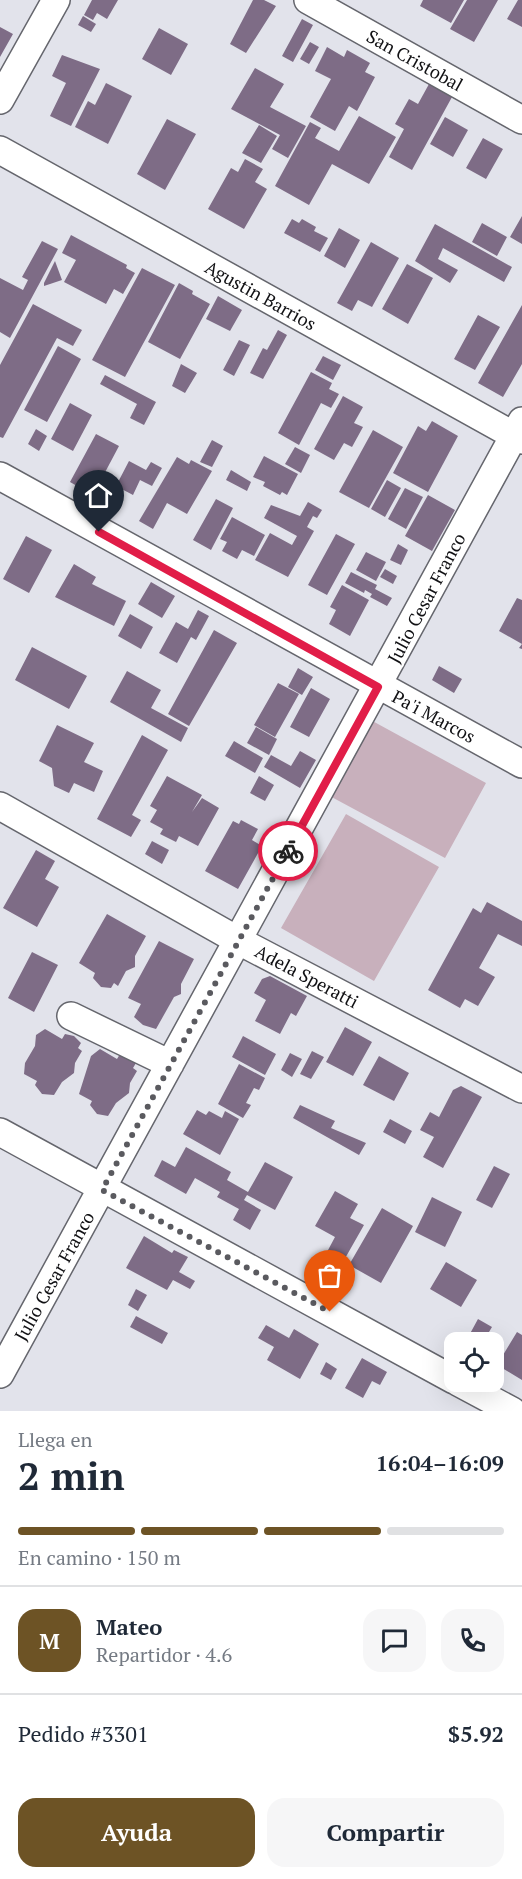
<!DOCTYPE html>
<html lang="es">
<head>
<meta charset="utf-8">
<style>
  body { margin:0; font-family:"PT Serif",serif; background:#f6f6f7; color:#1f2937; height:100vh; display:flex; flex-direction:column; font-size:22px; white-space:nowrap }
  * { box-sizing:border-box; margin:0 }
  p { font-size:20px; color:#747a83 }
  .icon { flex:none; width:33px; height:33px; fill:none; stroke:currentColor; stroke-width:2; stroke-linecap:round; stroke-linejoin:round }
  .map { position:relative; height:1411px; overflow:hidden }
  .panel { display:flex; flex-direction:column; background:#fff; flex:1 }
  .panel>* { flex:none }
  .fabs { position:absolute; left:444px; top:1332px; display:grid; gap:12px }
  .fabs a { display:grid; place-items:center; width:60px; height:60px; border-radius:12px; background:#fff; box-shadow:0 6px 24px #0002; font-size:30px }
  .pin { position:absolute; display:grid; place-items:center; width:51px; height:51px; color:#fff; margin:-62px -26px; border-radius:50% 50% 50% 0; rotate:-45deg; box-shadow:0 0 6px #0007 }
  .pin .icon { rotate:45deg }
  .courier { position:absolute; display:grid; place-items:center; width:60px; height:60px; margin:-30px; border:4px solid #e11d48; border-radius:50%; background:#fff; color:#222; box-shadow:0 2px 8px #0007 }
  .headline em { font-style:normal; font-weight:600 }
  .headline div { display:flex; flex-direction:column-reverse }
  .headline { display:flex; align-items:center; justify-content:space-between; height:102px; padding:0 18px }
  h1 { font-size:39px; font-weight:600; line-height:45px }
  .bar { display:grid; grid-template-columns:repeat(4,1fr); gap:9px 6px; align-content:center; height:72px; padding:0 18px }
  .bar i { height:8px; border-radius:4px; background:#e0e1e3 }
  .bar .selected { background:#6d5325 }
  .bar p { grid-column:span 4 }
  .line { display:flex; align-items:center; gap:15px; padding:0 18px; border-top:2px solid #e0e1e3 }
  .line div { flex:1 }
  .round { display:grid; place-items:center; flex:none; width:63px; height:63px; border-radius:18px; background:#f6f6f7 }
  .primary-button { display:flex; gap:12px; margin-top:auto; padding:12px 18px }
  .primary-button a { flex:1; height:69px; border-radius:18px; background:#6d5325; color:#fff; font-size:24px; font-weight:600; line-height:69px; text-align:center }
  .primary-button a+a { background:#f6f6f7; color:#1f2937 }
  .map>svg:first-child { display:block }
</style>
</head>
<body>
<div class="map">
<svg width="522" height="1411" viewBox="0 0 522 1411">
  <rect width="100%" height="100%" fill="#e2e3eb"/>
  <path fill="#c8b0bc" d="M367 718 486 783 445 858 326 794Z
    M346 814 439 867 374 981 281 928Z"/>
  <path fill="#7e6c86" d="M92 0H118L107 19 97 13 93 20 84 15Z
    M253 0H264L276 6 246 53 230 44Z
    M423 0H464L451 23 420 6Z
    M467 0H498L474 42 450 29Z
    M518 0H522V27L507 19Z
    M83 16 96 24 91 32 78 25Z
    M302 19 313 25 293 62 282 56Z
    M0 27 13 34 0 57Z
    M159 28 188 44 171 75 142 59Z
    M310 42 319 47 309 64 300 59Z
    M327 47 344 57 347 50 370 63 365 72 375 77 357 111 349 106 335 131 310 117 331 79 315 71Z
    M62 55 100 69 71 126 50 116 66 83 52 76Z
    M255 68 284 84 270 107 306 126 288 158 272 149 280 135 231 109Z
    M106 83 132 96 108 144 75 127 88 101 95 105Z
    M429 84 452 97 412 170 389 157 404 129 395 124 409 99 418 104Z
    M359 116 396 137 369 184 332 164 309 205 275 186 310 122 321 128 315 138 339 151Z
    M445 117 468 130 453 157 430 144Z
    M167 119 196 134 165 190 137 174Z
    M259 125 277 136 261 163 242 153Z
    M483 138 503 149 486 179 466 168Z
    M245 159 263 169 255 182 267 189 244 229 208 209 231 168 238 172Z
    M522 216V244L510 237Z
    M292 219 299 223 302 219 316 227 314 231 328 238 320 252 284 233Z
    M482 223 507 237 497 256 472 242Z
    M435 224 512 267 504 282 443 248 438 259 458 270 450 283 415 261Z
    M339 228 360 240 345 268 324 256Z
    M71 235 127 265 126 268 135 273 123 294 114 289 106 304 64 282 76 260 62 253Z
    M42 241 58 249 10 338 0 332V278L23 290 28 280 22 277Z
    M371 242 399 258 372 307 358 300 352 311 337 303Z
    M55 261 62 280 44 286V283Z
    M407 264 433 278 408 324 382 309Z
    M142 268 175 285 125 377 92 360Z
    M179 283 193 291 192 294 210 304 180 359 148 342Z
    M218 296 242 310 230 331 206 319Z
    M33 304 82 330 73 346 57 338 3 438 0 437V365Z
    M522 305V364L503 397 478 383Z
    M478 315 500 327 475 370 454 359Z
    M278 330 287 335 263 379 250 373 263 348 267 350Z
    M239 340 250 345 234 376 223 370Z
    M58 346 81 359 47 422 24 410Z
    M323 356 341 365 333 380 315 370Z
    M181 364 197 373 185 393 172 386Z
    M311 372 332 383 329 389 339 394 331 408 321 403 299 445 278 433Z
    M105 375 156 402 144 425 130 418 137 404 100 384Z
    M343 396 363 407 354 423 363 427 352 447 344 443 334 460 314 449Z
    M70 403 92 415 73 451 51 439Z
    M432 421 458 436 428 492 393 473 418 426 426 431Z
    M36 429 47 436 39 451 28 444Z
    M373 430 403 447 369 508 339 492Z
    M96 434 119 446 93 495 70 482Z
    M212 440 223 446 212 467 200 462Z
    M295 447 310 455 301 473 285 464Z
    M264 456 298 474 287 495 282 492 280 495 263 486 265 482 253 477Z
    M177 457 189 464 191 460 212 471 187 514 167 503 153 529 139 521Z
    M129 461 146 470 151 462 162 468 152 486 140 480 133 495 116 486Z
    M231 470 251 482 247 491 226 480Z
    M387 480 401 488 385 517 371 509Z
    M405 488 423 497 406 529 388 519Z
    M428 495 455 510 432 551 405 536Z
    M216 499 233 508 211 550 193 540Z
    M308 502 322 510 317 518 313 516 307 527 314 531 288 577 255 560 270 533 292 545 297 536 264 518 271 505 300 516Z
    M232 517 265 535 254 556 242 550 237 559 222 551 227 542 220 539Z
    M336 534 355 544 327 595 308 585Z
    M26 536 52 550 29 593 3 579Z
    M398 544 408 550 401 565 390 560Z
    M366 552 386 562 376 581 356 570Z
    M74 564 96 577 92 584 126 601 114 626 55 597Z
    M385 569 397 576 393 584 380 577Z
    M351 572 377 585 375 589 392 598 387 606 370 597 372 594 365 590 364 593 345 583Z
    M151 582 175 596 162 618 138 604Z
    M342 585 369 600 350 636 329 624 336 610 330 607Z
    M517 598 522 600V649L519 648 522 644 499 631Z
    M198 610 209 616 196 640 191 637 177 663 159 653 176 622 188 629Z
    M130 614 153 627 141 649 118 636Z
    M214 630 237 643 189 726 168 714Z
    M32 647 87 676 69 709 15 680Z
    M439 666 462 679 454 693 432 680Z
    M298 668 313 677 302 695 288 687Z
    M127 671 161 690 151 708 188 728 181 742 110 702Z
    M278 683 299 694 275 737 254 725Z
    M311 688 330 699 309 737 290 727Z
    M57 725 94 743 84 762 103 771 94 792 74 783 69 793 54 786 52 768 39 761Z
    M256 727 277 739 269 755 247 743Z
    M142 735 168 750 132 815 141 820 131 837 97 819Z
    M234 741 263 758 255 773 225 756Z
    M300 751 316 760 300 788 264 767 271 755 291 766Z
    M167 776 202 795 192 812 202 798 219 808 198 846 179 836 176 842 160 834 163 829 150 822 157 810 150 806Z
    M259 776 274 785 265 801 250 793Z
    M241 820 258 829 252 840 262 846 238 889 205 871 233 821 239 824Z
    M152 841 169 850 162 864 145 854Z
    M36 850 55 861 45 879 59 887 37 927 3 908Z
    M487 902 522 921V946L498 934 479 968 495 977 478 1006 465 999 460 1008 428 990 473 908 481 913Z
    M107 914 146 936 135 956V967L126 971 118 986 114 983 111 988 101 987 93 978 95 973 79 963Z
    M159 941 194 959 181 984V994L174 997 156 1029 143 1025 134 1017 141 1004 128 998Z
    M32 952 58 965 34 1012 8 998Z
    M270 976 307 996 296 1016 291 1013 280 1034 255 1021 266 1000 254 993 262 979Z
    M345 1027 372 1042 353 1076 326 1062Z
    M45 1029 62 1039 65 1034 74 1036 81 1043 78 1048 82 1051 75 1063 74 1073 62 1082 54 1095 42 1094 35 1085 37 1081 24 1074 25 1063 35 1046 36 1035Z
    M243 1036 276 1054 265 1075 232 1057Z
    M100 1049 117 1059 120 1054 129 1056 136 1063 133 1068 137 1071 130 1083 129 1093 116 1103 108 1116 97 1114 90 1105 92 1101 79 1094 91 1056Z
    M312 1051 324 1057 311 1079 300 1074Z
    M290 1053 302 1059 292 1077 281 1070Z
    M379 1056 409 1073 394 1101 363 1085Z
    M239 1064 265 1078 259 1090 254 1088 246 1103 251 1105 243 1118 218 1104Z
    M461 1086 482 1097 443 1168 423 1157 434 1137 420 1130 430 1112 439 1117 453 1090Z
    M300 1105 335 1121 331 1128 366 1143 359 1155 293 1118Z
    M197 1110 206 1115 209 1111 222 1118 225 1111 239 1119 220 1155 183 1134Z
    M390 1119 412 1131 405 1144 383 1132Z
    M186 1147 231 1172 227 1180 248 1192 265 1162 293 1177 275 1210 247 1195 244 1200 261 1210 250 1230 233 1220 239 1209 217 1197 220 1192 195 1178 186 1194 154 1176 162 1160 175 1167Z
    M494 1166 510 1174 492 1208 476 1200Z
    M335 1191 358 1204 350 1218 364 1225 335 1276 319 1267 335 1237 315 1226Z
    M432 1197 462 1212 445 1247 415 1232Z
    M382 1208 413 1226 381 1283 349 1265Z
    M144 1236 172 1253 174 1250 188 1257 179 1272 195 1281 190 1289 173 1280 167 1290 126 1268Z
    M446 1262 477 1280 461 1307 430 1289Z
    M136 1289 147 1295 138 1311 128 1305Z
    M136 1316 168 1333 162 1344 130 1327Z
    M478 1319 492 1327 483 1342H469L466 1341Z
    M266 1325 289 1338 294 1329 319 1344 300 1379 267 1360 274 1347 258 1338Z
    M517 1332 522 1335V1380L497 1365Z
    M362 1358 387 1372 380 1385 372 1381 363 1398 345 1388Z
    M326 1362 337 1369 331 1380 320 1374Z"/>
  <g fill="none" stroke-linecap="round" stroke-linejoin="round">
    <g stroke="#65666d" stroke-width="30">
      <path id="minor" d="M308 0 522 120
        M0 100 56 0
        M0 150 522 440
        M0 476 522 764
        M0 806 239 941 522 1089
        M71 1016 170 1064
        M0 1132 454 1380
        M0 1374 522 421
        M458 1382 512 1411"/>
    </g>
    <use href="#minor" stroke="#fff" stroke-width="27"/>
  </g>
  <g fill="none" stroke-linecap="round" stroke-linejoin="round">
    <path stroke="#5a5a5f" stroke-width="6" stroke-dasharray="0 10.8" d="M288 851 102 1190 330 1312"/>
    <path stroke="#e11d48" stroke-width="8" d="M99 532 378 687 288 851"/>
  </g>
  <g text-anchor="middle" dominant-baseline="central" stroke-width="4.5" stroke-linejoin="round" paint-order="stroke">
    <g font-size="18" fill="#111114" stroke="#fff">
      <text transform="translate(415 60) rotate(29)">San Cristobal</text>
      <text transform="translate(261 295) rotate(29)">Agustin Barrios</text>
      <text transform="translate(426 598) rotate(-62)">Julio Cesar Franco</text>
      <text transform="translate(434 716) rotate(28)">Pa'i Marcos</text>
      <text transform="translate(307 976) rotate(28)">Adela Speratti</text>
      <text transform="translate(54 1276) rotate(-61)">Julio Cesar Franco</text>
    </g>
  </g>
</svg>
<div class="fabs">
<a><svg class="icon" aria-label="locate" viewBox="0 0 24 24"><circle cx="12" cy="12" r="6"/><path d="M12 2v4M12 18v4M2 12h4M18 12h4"/></svg></a>
</div>
<div class="pin" style="left:330px;top:1312px;background:#ea580c"><svg class="icon" aria-label="bag" viewBox="0 0 24 24"><path d="M5 8h14l-1 12H6zM9 8a3 3 0 0 1 6 0"/></svg></div>
<div class="pin" style="left:99px;top:532px;background:#1f2937"><svg class="icon" aria-label="home" viewBox="0 0 24 24"><path d="M3 11l9-7 9 7M6 9v11h12V9"/></svg></div>
<div class="courier" style="left:288px;top:851px"><svg class="icon" aria-label="bike" viewBox="0 0 24 24"><circle cx="6" cy="16" r="4"/><circle cx="18" cy="16" r="4"/><path d="M6 16l4-8h5l3 8M10 8l3 8H6M13 5h3"/></svg></div>
</div>
<section class="panel">
<div class="headline"><div><h1>2 min</h1><p>Llega en</p></div><em>16:04–16:09</em></div>
<div class="bar"><i class="selected"></i><i class="selected"></i><i class="selected"></i><i></i><p>En camino · 150 m</p></div>
<div class="line" style="height:108px"><b class="round" style="background:#6d5325;color:#fff">M</b><div><b>Mateo</b><p>Repartidor · 4.6</p></div><a class="round"><svg class="icon" aria-label="chat" viewBox="0 0 24 24"><path d="M4 5h16v11H9l-5 4z"/></svg></a><a class="round"><svg class="icon" aria-label="phone" viewBox="0 0 24 24"><path d="M5 4h4l2 5-3 2q2 4 5 5l2-3 5 2v4C11 20 4 13 5 4z"/></svg></a></div>
<div class="line" style="height:78px"><div>Pedido #3301</div><b>$5.92</b></div>
<div class="primary-button"><a>Ayuda</a><a>Compartir</a></div>
</section>
</body>
</html>
